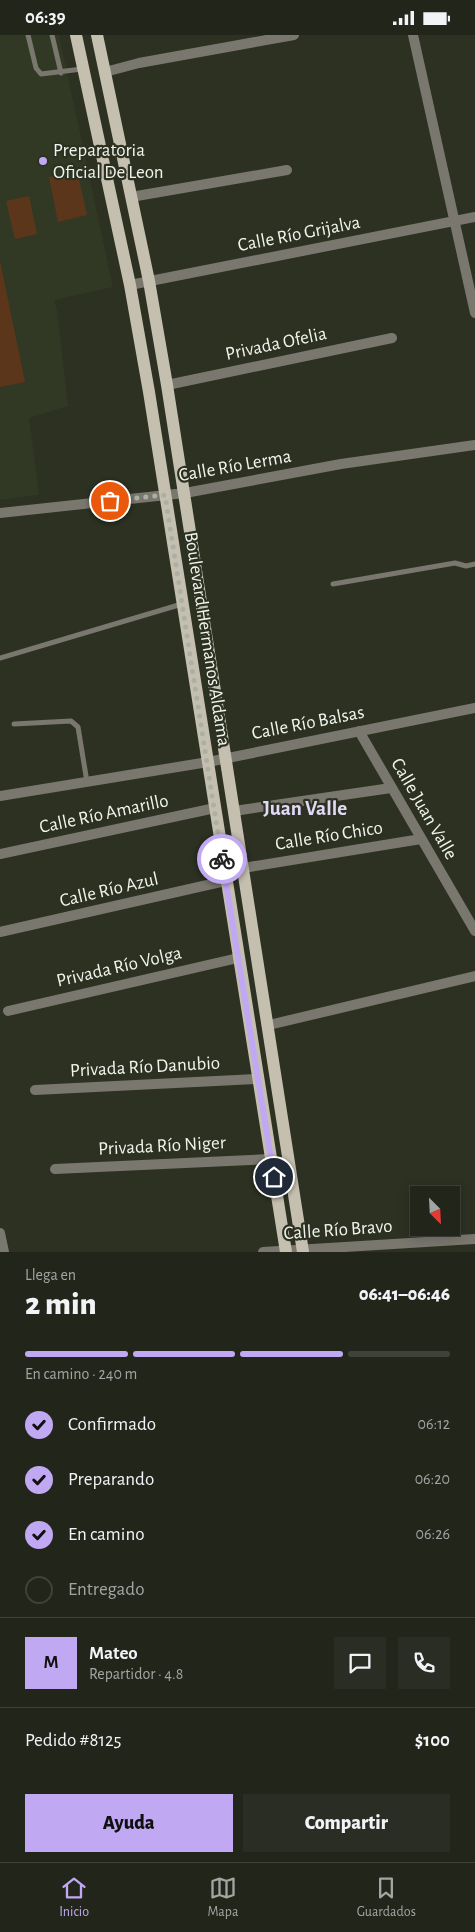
<!DOCTYPE html>
<html lang="es">
<head>
<meta charset="utf-8">
<style>
  body { margin:0; font-family:"Alegreya Sans",sans-serif; background:#292d23; color:#f1f3f6; height:100vh; display:flex; flex-direction:column; font-size:19px; white-space:nowrap }
  * { box-sizing:border-box; margin:0 }
  p { font-size:16px; color:#a2a5a2 }
  .icon { flex:none; width:28px; height:28px; fill:none; stroke:currentColor; stroke-width:2; stroke-linecap:round; stroke-linejoin:round }
  .map { position:relative; height:1217px; overflow:hidden }
  .details { display:flex; flex-direction:column; background:#21251a; flex:1 }
  .details>* { flex:none }
  .needle { width:32px; rotate:156deg }
  .controls { position:absolute; left:410px; top:1151px; display:grid; gap:10px }
  .controls a { display:grid; place-items:center; width:50px; height:50px; border-radius:0px; background:#21251a; box-shadow:0 2px 12px #0003,0 0 0 1px #3e4239; font-size:25px }
  .pin { position:absolute; display:grid; place-items:center; width:42px; height:42px; color:#fff; margin:-21px; border:2px solid #fff; border-radius:50%; box-shadow:0 1px 5px #0007 }
  .courier { position:absolute; display:grid; place-items:center; width:50px; height:50px; margin:-25px; border:4px solid #c1a8f3; border-radius:50%; background:#fff; color:#222; box-shadow:0 1px 6px #0007 }
  .summary em { font-style:normal; font-weight:800 }
  .summary div { display:flex; flex-direction:column-reverse }
  .summary { display:flex; align-items:center; justify-content:space-between; height:85px; padding:0 25px }
  h1 { font-size:32px; font-weight:800; line-height:38px }
  .bar { display:grid; grid-template-columns:repeat(4,1fr); gap:8px 5px; align-content:center; height:60px; padding:0 25px }
  .bar i { height:6px; border-radius:4px; background:#3e4239 }
  .bar .on { background:#c1a8f3 }
  .bar p { grid-column:span 4 }
  .line { display:flex; align-items:center; gap:12px; padding:0 25px; border-top:1px solid #3e4239 }
  .line div { flex:1 }
  .round { display:grid; place-items:center; flex:none; width:52px; height:52px; border-radius:0px; background:#292d23 }
  ol { padding:0 25px; list-style:none }
  li { display:flex; align-items:center; gap:15px; height:55px }
  li p { margin-inline-start:auto }
  li .icon { padding:5px; border-radius:50%; background:#c1a8f3; color:#111; stroke-width:4 }
  li:last-child { color:#a2a5a2 }
  li i { width:28px; height:28px; border:2px solid #3e4239; border-radius:50% }
  .cta { display:flex; gap:10px; margin-top:auto; padding:10px 25px }
  .cta a { flex:1; height:58px; border-radius:0px; background:#c1a8f3; color:#111; font-size:20px; font-weight:800; line-height:58px; text-align:center }
  .cta a+a { background:#292d23; color:#f1f3f6 }
  .status { display:flex; justify-content:space-between; align-items:center; height:35px; padding:0 25px; background:#21251a; direction:ltr }
  .status svg { height:14px; fill:currentColor }
  .tabs { display:flex; justify-content:space-around; align-items:center; height:70px; border-top:1px solid #3e4239; background:#21251a; font-size:14px; color:#a2a5a2 }
  .tabs a { display:grid; justify-items:center; gap:2px }
  .tabs .on { color:#c1a8f3 }
  .map>svg:first-child { display:block }
</style>
</head>
<body>
<div class="status"><b>06:39</b><svg viewBox="0 0 49 12"><path d="M0 12V9h3v3zM5 12V6h3v6zM10 12V3h3v9zM15 12V0h3v12zM26 1h20v11H26zM47 4h2v5h-2z"/></svg></div>
<div class="map">
<svg width="475" height="1217" viewBox="0 0 475 1217">
  <rect width="100%" height="100%" fill="#2c3122"/>
  <path fill="#313924" d="M0 0H59L113 252 54 265 57 275 68 371 29 383 39 460 0 465Z"/>
  <path fill="#5b361b" d="M77 135 87 180 58 187 49 142Z
    M29 161 37 199 15 204 6 166Z
    M0 226 25 347 0 352Z"/>
  <g fill="none" stroke-linecap="round" stroke-linejoin="round">
    <path stroke="#7a776f" stroke-width="5" d="M28 0 36 33 41 39 82 34
      M52 0 61 38
      M333 549 455 528 466 531 475 529
      M0 623 182 569
      M14 689 71 686 78 692 87 747"/>
    <path stroke="#7a776f" stroke-width="10" d="M413 0 475 278
      M105 37 139 28 294 0
      M131 162 287 135
      M130 250 475 182
      M167 350 392 303
      M359 696 475 896
      M0 761 208 727 475 673
      M234 776 391 753
      M0 819 215 773
      M243 833 421 804
      M0 897 225 846
      M8 976 238 923
      M269 990 475 941
      M35 1055 257 1044
      M55 1134 271 1124
      M0 1198 4 1217
      M263 1217 475 1204"/>
    <path stroke="#7a776f" stroke-width="10" d="M0 478 185 458 341 429 475 410"/>
    <path stroke="#c5bfb0" stroke-width="12" d="M76 0 130 250 149 357 286 1217
      M97 0 149 246 167 350 303 1217"/>
  </g>
  <g fill="none" stroke-linecap="round" stroke-linejoin="round">
    <path stroke="#abb0a5" stroke-width="5" stroke-dasharray="0 9" d="M110 466 165 460 222 824"/>
    <path stroke="#c1a8f3" stroke-width="6" d="M222 824 274 1142"/>
  </g>
  <circle fill="#c1a8f3" stroke="#2c3122" stroke-width="2" cx="43" cy="126" r="5"/>
  <g text-anchor="middle" dominant-baseline="central" stroke-width="4.5" stroke-linejoin="round" paint-order="stroke">
    <g font-size="19" fill="#f0f4eb" stroke="#2c3122" text-anchor="start">
      <text x="53" y="115">Preparatoria<tspan x="53" dy="22">Oficial De Leon</tspan></text>
    </g>
    <g font-size="19" fill="#f0f4eb" stroke="#2c3122">
      <text transform="translate(299 199) rotate(-11)">Calle Río Grijalva</text>
      <text transform="translate(276 309) rotate(-12)">Privada Ofelia</text>
      <text transform="translate(235 431) rotate(-10)">Calle Río Lerma</text>
      <text transform="translate(207 604) rotate(81)">Boulevard Hermanos Aldama</text>
      <text transform="translate(308 688) rotate(-11)">Calle Río Balsas</text>
      <text transform="translate(424 774) rotate(60)">Calle Juan Valle</text>
      <text transform="translate(104 779) rotate(-12)">Calle Río Amarillo</text>
      <text transform="translate(329 801) rotate(-9)">Calle Río Chico</text>
      <text transform="translate(109 855) rotate(-13)">Calle Río Azul</text>
      <text transform="translate(119 932) rotate(-13)">Privada Río Volga</text>
      <text transform="translate(145 1032) rotate(-3)">Privada Río Danubio</text>
      <text transform="translate(162 1111) rotate(-3)">Privada Río Niger</text>
      <text transform="translate(338 1195) rotate(-4)">Calle Río Bravo</text>
    </g>
    <g font-size="21" font-weight="bold" fill="#e1d9f6" stroke="#2c3122">
      <text x="305" y="773">Juan Valle</text>
    </g>
  </g>
</svg>
<div class="controls">
<a><svg class="needle" viewBox="-14 -14 28 28"><path d="M0-13l5 13h-10z" fill="#e53935"/><path d="M0 13l5-13h-10z" fill="#a2a5a2"/></svg></a>
</div>
<div class="pin" style="left:110px;top:466px;background:#ea580c"><svg class="icon" aria-label="bag" viewBox="0 0 24 24"><path d="M5 8h14l-1 12H6zM9 8a3 3 0 0 1 6 0"/></svg></div>
<div class="pin" style="left:274px;top:1142px;background:#1f2937"><svg class="icon" aria-label="home" viewBox="0 0 24 24"><path d="M3 11l9-7 9 7M6 9v11h12V9"/></svg></div>
<div class="courier" style="left:222px;top:824px"><svg class="icon" aria-label="bike" viewBox="0 0 24 24"><circle cx="6" cy="16" r="4"/><circle cx="18" cy="16" r="4"/><path d="M6 16l4-8h5l3 8M10 8l3 8H6M13 5h3"/></svg></div>
</div>
<section class="details">
<div class="summary"><div><h1>2 min</h1><p>Llega en</p></div><em>06:41–06:46</em></div>
<div class="bar"><i class="on"></i><i class="on"></i><i class="on"></i><i></i><p>En camino · 240 m</p></div>
<ol>
<li><svg class="icon" aria-label="check" viewBox="0 0 24 24"><path d="M5 12l5 5 9-10"/></svg>Confirmado<p>06:12</p></li>
<li><svg class="icon" aria-label="check" viewBox="0 0 24 24"><path d="M5 12l5 5 9-10"/></svg>Preparando<p>06:20</p></li>
<li><svg class="icon" aria-label="check" viewBox="0 0 24 24"><path d="M5 12l5 5 9-10"/></svg>En camino<p>06:26</p></li>
<li><i></i>Entregado</li>
</ol>
<div class="line" style="height:90px"><b class="round" style="background:#c1a8f3;color:#111">M</b><div><b>Mateo</b><p>Repartidor · 4.8</p></div><a class="round"><svg class="icon" aria-label="chat" viewBox="0 0 24 24"><path d="M4 5h16v11H9l-5 4z"/></svg></a><a class="round"><svg class="icon" aria-label="phone" viewBox="0 0 24 24"><path d="M5 4h4l2 5-3 2q2 4 5 5l2-3 5 2v4C11 20 4 13 5 4z"/></svg></a></div>
<div class="line" style="height:65px"><div>Pedido #8125</div><b>$100</b></div>
<div class="cta"><a>Ayuda</a><a>Compartir</a></div>
</section>
<nav class="tabs">
<a class="on"><svg class="icon" aria-label="home" viewBox="0 0 24 24"><path d="M3 11l9-7 9 7M6 9v11h12V9"/></svg>Inicio</a>
<a><svg class="icon" aria-label="map" viewBox="0 0 24 24"><path d="M3 6l6-2 6 2 6-2v14l-6 2-6-2-6 2zM9 4v14M15 6v14"/></svg>Mapa</a>
<a><svg class="icon" aria-label="saved" viewBox="0 0 24 24"><path d="M7 4h10v16l-5-4-5 4z"/></svg>Guardados</a>
</nav>
</body>
</html>
